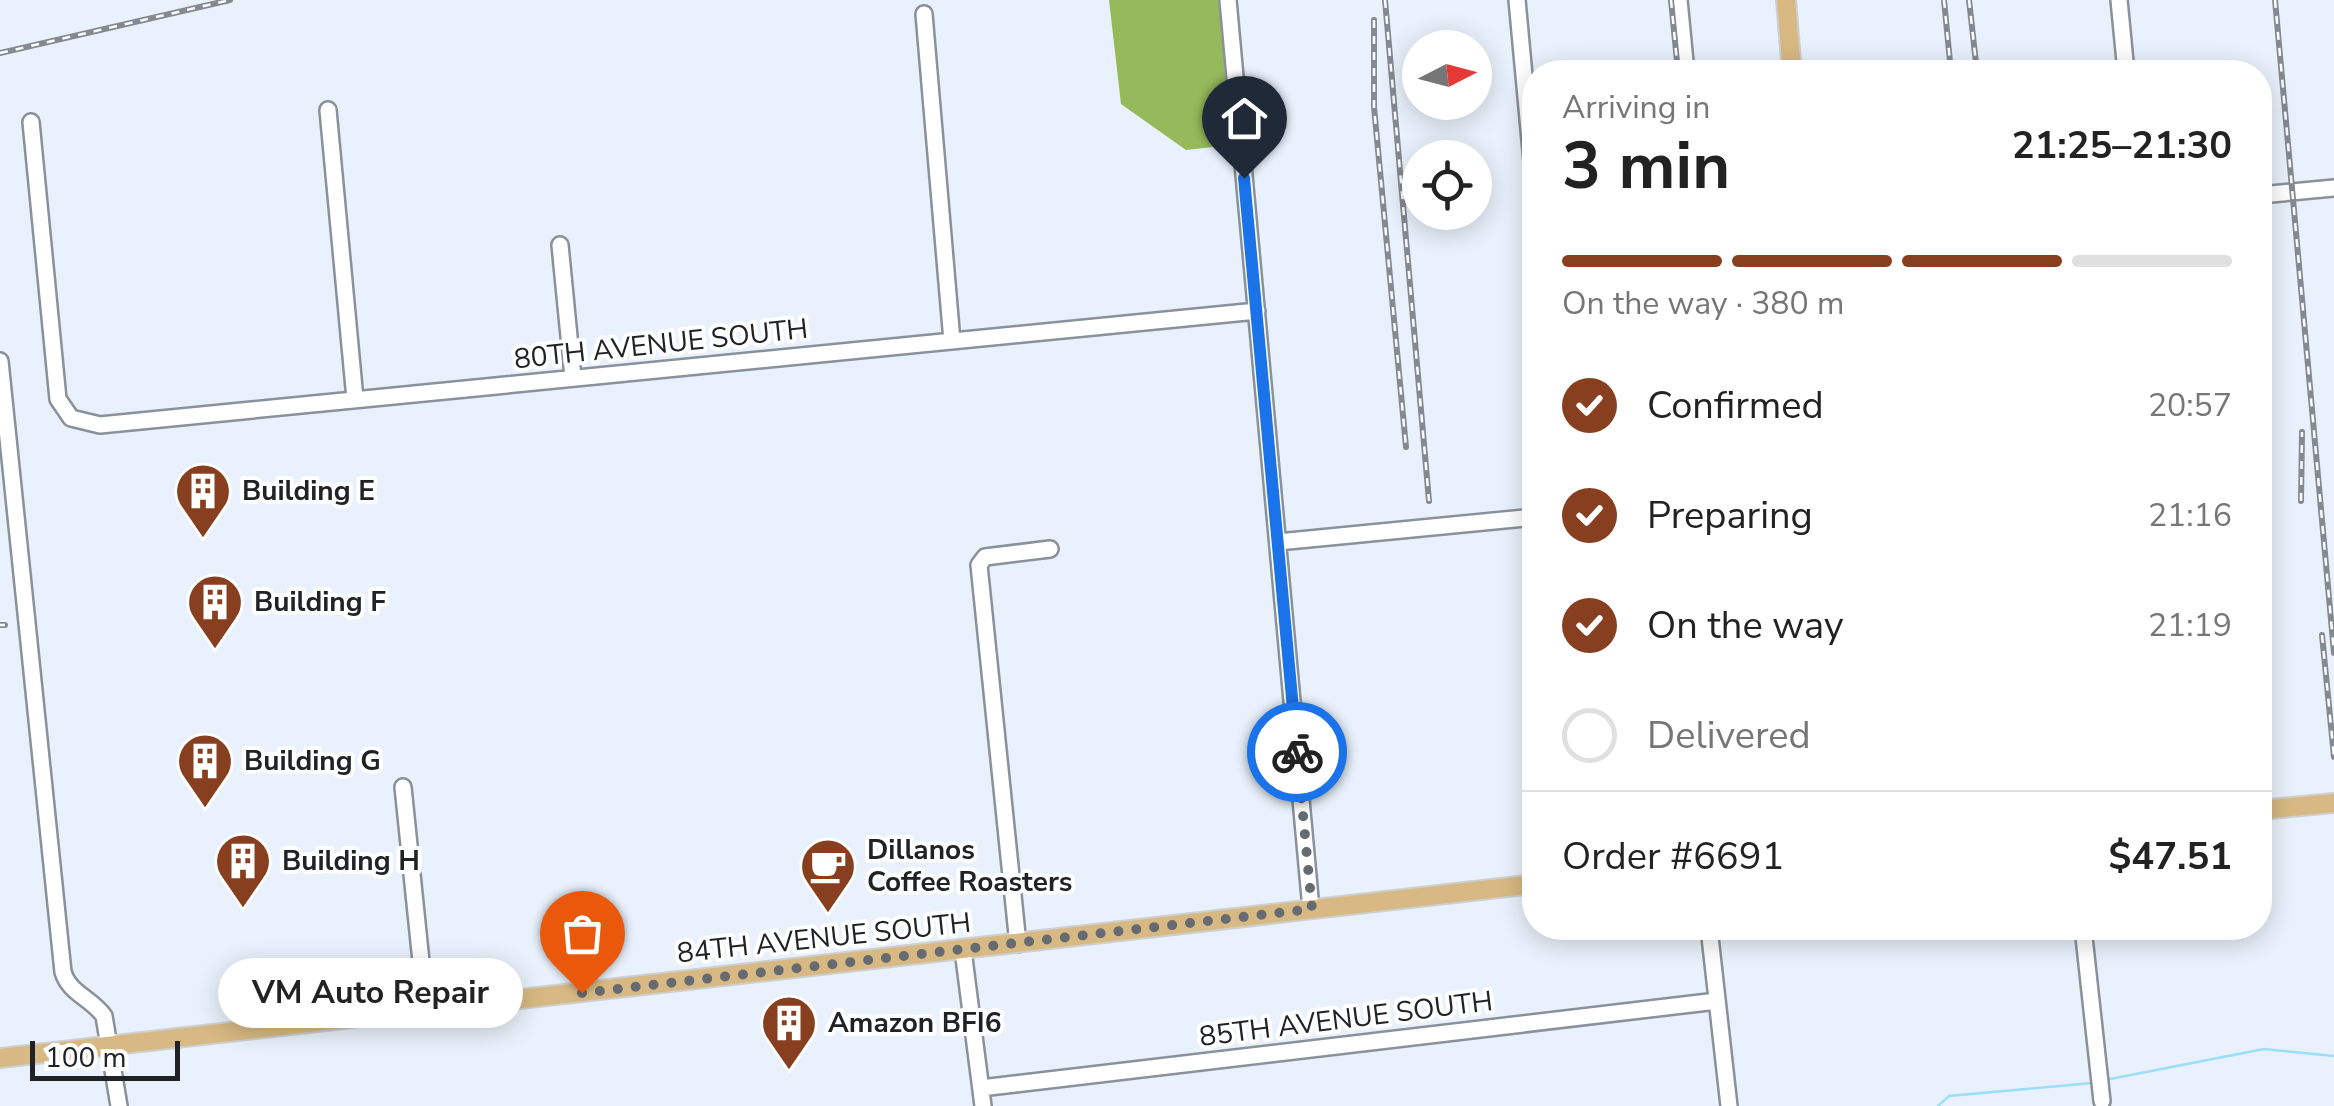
<!DOCTYPE html>
<html lang="en">
<head>
<meta charset="utf-8">
<style>
  body { margin:0; font-family:"Nunito Sans",sans-serif; background:#f2f2f2; color:#222; height:100vh; display:flex; flex-direction:column; font-size:38px; white-space:nowrap }
  * { box-sizing:border-box; margin:0 }
  p { font-size:32px; color:#767676 }
  .icon { flex:none; width:55px; height:55px; fill:none; stroke:currentColor; stroke-width:2; stroke-linecap:round; stroke-linejoin:round }
  .map { position:relative; flex:1; overflow:hidden }
  .panel { position:absolute; left:1522px; top:60px; width:750px; height:880px; display:flex; flex-direction:column; background:#fff; border-radius:40px; box-shadow:0 5px 25px #0003 }
  .panel>* { flex:none }
  .needle { width:65px; rotate:84deg }
  .controls { position:absolute; left:1402px; top:30px; display:grid; gap:20px }
  .controls a { display:grid; place-items:center; width:90px; height:90px; border-radius:50%; background:#fff; box-shadow:0 5px 25px #0003; font-size:50px }
  .scale { position:absolute; left:30px; bottom:25px; width:150px; box-sizing:border-box; padding-left:10px; border:5px solid #202326; border-top:0; font-size:28px; line-height:35px; white-space:nowrap; color:#202326; -webkit-text-stroke:8px #fefefe; paint-order:stroke }
  .pin { position:absolute; display:grid; place-items:center; width:85px; height:85px; color:#fff; margin:-102px -42px; border-radius:50% 50% 50% 0; rotate:-45deg; box-shadow:0 0 10px #0007 }
  .pin .icon { rotate:45deg }
  .courier { position:absolute; display:grid; place-items:center; width:100px; height:100px; margin:-50px; border:8px solid #1a73e8; border-radius:50%; background:#fff; color:#222; box-shadow:0 2px 12px #0007 }
  .bubble { position:absolute; height:70px; border-radius:35px; background:#fff; box-shadow:0 5px 25px #0003; font-size:32px; font-weight:700; line-height:70px; text-align:center }
  .head em { font-style:normal; font-weight:700 }
  .head div { display:flex; flex-direction:column-reverse }
  .head { display:flex; align-items:center; justify-content:space-between; height:170px; padding:0 40px }
  h1 { font-size:65px; font-weight:700; line-height:75px }
  .bar { display:grid; grid-template-columns:repeat(4,1fr); gap:15px 10px; align-content:center; height:120px; padding:0 40px }
  .bar i { height:12px; border-radius:8px; background:#e0e0e0 }
  .bar .active { background:#873f20 }
  .bar p { grid-column:span 4 }
  .line { display:flex; align-items:center; gap:25px; padding:0 40px; border-top:2px solid #e0e0e0 }
  .line div { flex:1 }
  ol { padding:0 40px; list-style:none }
  li { display:flex; align-items:center; gap:30px; height:110px }
  li p { margin-inline-start:auto }
  li .icon { padding:10px; border-radius:50%; background:#873f20; color:#fff; stroke-width:4 }
  li:last-child { color:#767676 }
  li i { width:55px; height:55px; border:5px solid #e0e0e0; border-radius:50% }
  .map>svg:first-child { display:block }
</style>
</head>
<body>
<div class="map">
<svg width="2334" height="1106" viewBox="0 0 2334 1106">
  <rect width="100%" height="100%" fill="#e9f2fc"/>
  <path fill="#95b95b" d="M1109 0H1219L1231 145 1186 150 1121 104Z"/>
  <g fill="none" stroke-linecap="round" stroke-linejoin="round">
    <path stroke="#9cdefb" stroke-width="2.5" d="M2105 1080 2264 1049 2334 1056
      M1938 1106 1949 1096 2092 1083"/>
    <g stroke="#89919a" stroke-width="20">
      <path id="minor" d="M1228 0 1311 909
        M1517 0 1535 194
        M1679 0 1686 72
        M2119 0 2126 72
        M924 14 952 341
        M328 110 355 399
        M31 122 58 399 71 418 100 425 1257 311
        M2260 195 2334 188
        M560 245 573 377
        M0 361 63 972C69 993 91 998 104 1016L119 1106
        M1278 542 1535 517
        M403 787 426 1010
        M1709 928 1729 1106
        M2083 928 2102 1101
        M1018 944 979 565 985 557 1050 549
        M963 950 983 1106
        M981 1088 1717 1001"/>
    </g>
    <g stroke="#cecfcf" stroke-width="22">
      <path id="major" d="M1786 0 1792 72
        M2260 810 2334 803
        M0 1058 1535 884"/>
    </g>
    <use href="#minor" stroke="#fff" stroke-width="15"/>
    <use href="#major" stroke="#d8b983" stroke-width="18"/>
    <g stroke="#848a91" stroke-width="6">
      <path id="rail" d="M1385 0 1429 501
        M1671 0 1678 72
        M1944 0 1951 72
        M1969 0 1977 72
        M2275 0 2334 653
        M1374 20V107L1406 447
        M0 53 230 0
        M2301 501 2302 432
        M0 625H5
        M2322 635 2334 757"/>
    </g>
    <use href="#rail" stroke="#fefefe" stroke-width="2.5" stroke-dasharray="8" stroke-linecap="butt"/>
  </g>
  <g fill="none" stroke-linecap="round" stroke-linejoin="round">
    <path stroke="#666b71" stroke-width="10" stroke-dasharray="0 18" d="M582 993 1312 909 1297 752"/>
    <path stroke="#1a73e8" stroke-width="12" d="M1244 178 1297 752"/>
  </g>
  <defs>
    <g id="building-pin" transform="scale(2.875)"><path d="M0 17L-7.5 6A9.5 9.5 0 1 1 7.5 6Z" fill="#873f20" stroke="#fefefe"/><path d="M-4-6H4V6H1V3H-1V6H-4ZM-2.5-4.3h1.7v1.8h-1.7ZM.8-4.3h1.7v1.8H.8ZM-2.5-1h1.7V.8h-1.7ZM.8-1h1.7V.8H.8Z" fill="#fff"/></g>
    <g id="cafe-pin" transform="scale(2.875)"><path d="M0 17L-7.5 6A9.5 9.5 0 1 1 7.5 6Z" fill="#873f20" stroke="#fefefe"/><path d="M-5.5-4.5H6V0H3Q3 3.5 0 3.5H-2.5Q-5.5 3.5-5.5 0ZM3-3.2v2h1.7v-2ZM-6 4.5H4V6H-6Z" fill="#fff"/></g>
  </defs>
  <g fill-rule="evenodd">
    <use href="#building-pin" x="203" y="491"/>
    <use href="#building-pin" x="215" y="602"/>
    <use href="#building-pin" x="205" y="761"/>
    <use href="#building-pin" x="243" y="861"/>
    <use href="#cafe-pin" x="828" y="866"/>
    <use href="#building-pin" x="789" y="1023"/>
  </g>
  <g text-anchor="middle" dominant-baseline="central" stroke-width="8" stroke-linejoin="round" paint-order="stroke">
    <g font-size="28" fill="#202326" stroke="#fefefe">
      <text transform="translate(661 344) rotate(-6)">80TH AVENUE SOUTH</text>
      <text transform="translate(824 938) rotate(-6)">84TH AVENUE SOUTH</text>
      <text transform="translate(1346 1019) rotate(-7)">85TH AVENUE SOUTH</text>
    </g>
    <g font-size="28" font-weight="bold" fill="#202326" stroke="#fefefe" text-anchor="start">
      <text x="242" y="491">Building E</text>
      <text x="254" y="602">Building F</text>
      <text x="244" y="761">Building G</text>
      <text x="867" y="850">Dillanos<tspan x="867" dy="32">Coffee Roasters</tspan></text>
      <text x="282" y="861">Building H</text>
      <text x="828" y="1023">Amazon BFI6</text>
    </g>
  </g>
</svg>
<div class="controls">
<a><svg class="needle" viewBox="-14 -14 28 28"><path d="M0-13l5 13h-10z" fill="#e53935"/><path d="M0 13l5-13h-10z" fill="#767676"/></svg></a>
<a><svg class="icon" aria-label="locate" viewBox="0 0 24 24"><circle cx="12" cy="12" r="6"/><path d="M12 2v4M12 18v4M2 12h4M18 12h4"/></svg></a>
</div>
<div class="scale">100 m</div>
<div class="pin" style="left:582px;top:993px;background:#ea580c"><svg class="icon" aria-label="bag" viewBox="0 0 24 24"><path d="M5 8h14l-1 12H6zM9 8a3 3 0 0 1 6 0"/></svg></div>
<div class="pin" style="left:1244px;top:178px;background:#1f2937"><svg class="icon" aria-label="home" viewBox="0 0 24 24"><path d="M3 11l9-7 9 7M6 9v11h12V9"/></svg></div>
<div class="courier" style="left:1297px;top:752px"><svg class="icon" aria-label="bike" viewBox="0 0 24 24"><circle cx="6" cy="16" r="4"/><circle cx="18" cy="16" r="4"/><path d="M6 16l4-8h5l3 8M10 8l3 8H6M13 5h3"/></svg></div>
<div class="bubble" style="left:218px;top:958px;width:305px">VM Auto Repair</div>
<section class="panel">
<div class="head"><div><h1>3 min</h1><p>Arriving in</p></div><em>21:25–21:30</em></div>
<div class="bar"><i class="active"></i><i class="active"></i><i class="active"></i><i></i><p>On the way · 380 m</p></div>
<ol>
<li><svg class="icon" aria-label="check" viewBox="0 0 24 24"><path d="M5 12l5 5 9-10"/></svg>Confirmed<p>20:57</p></li>
<li><svg class="icon" aria-label="check" viewBox="0 0 24 24"><path d="M5 12l5 5 9-10"/></svg>Preparing<p>21:16</p></li>
<li><svg class="icon" aria-label="check" viewBox="0 0 24 24"><path d="M5 12l5 5 9-10"/></svg>On the way<p>21:19</p></li>
<li><i></i>Delivered</li>
</ol>
<div class="line" style="height:130px"><div>Order #6691</div><b>$47.51</b></div>
</section>
</div>
</body>
</html>
